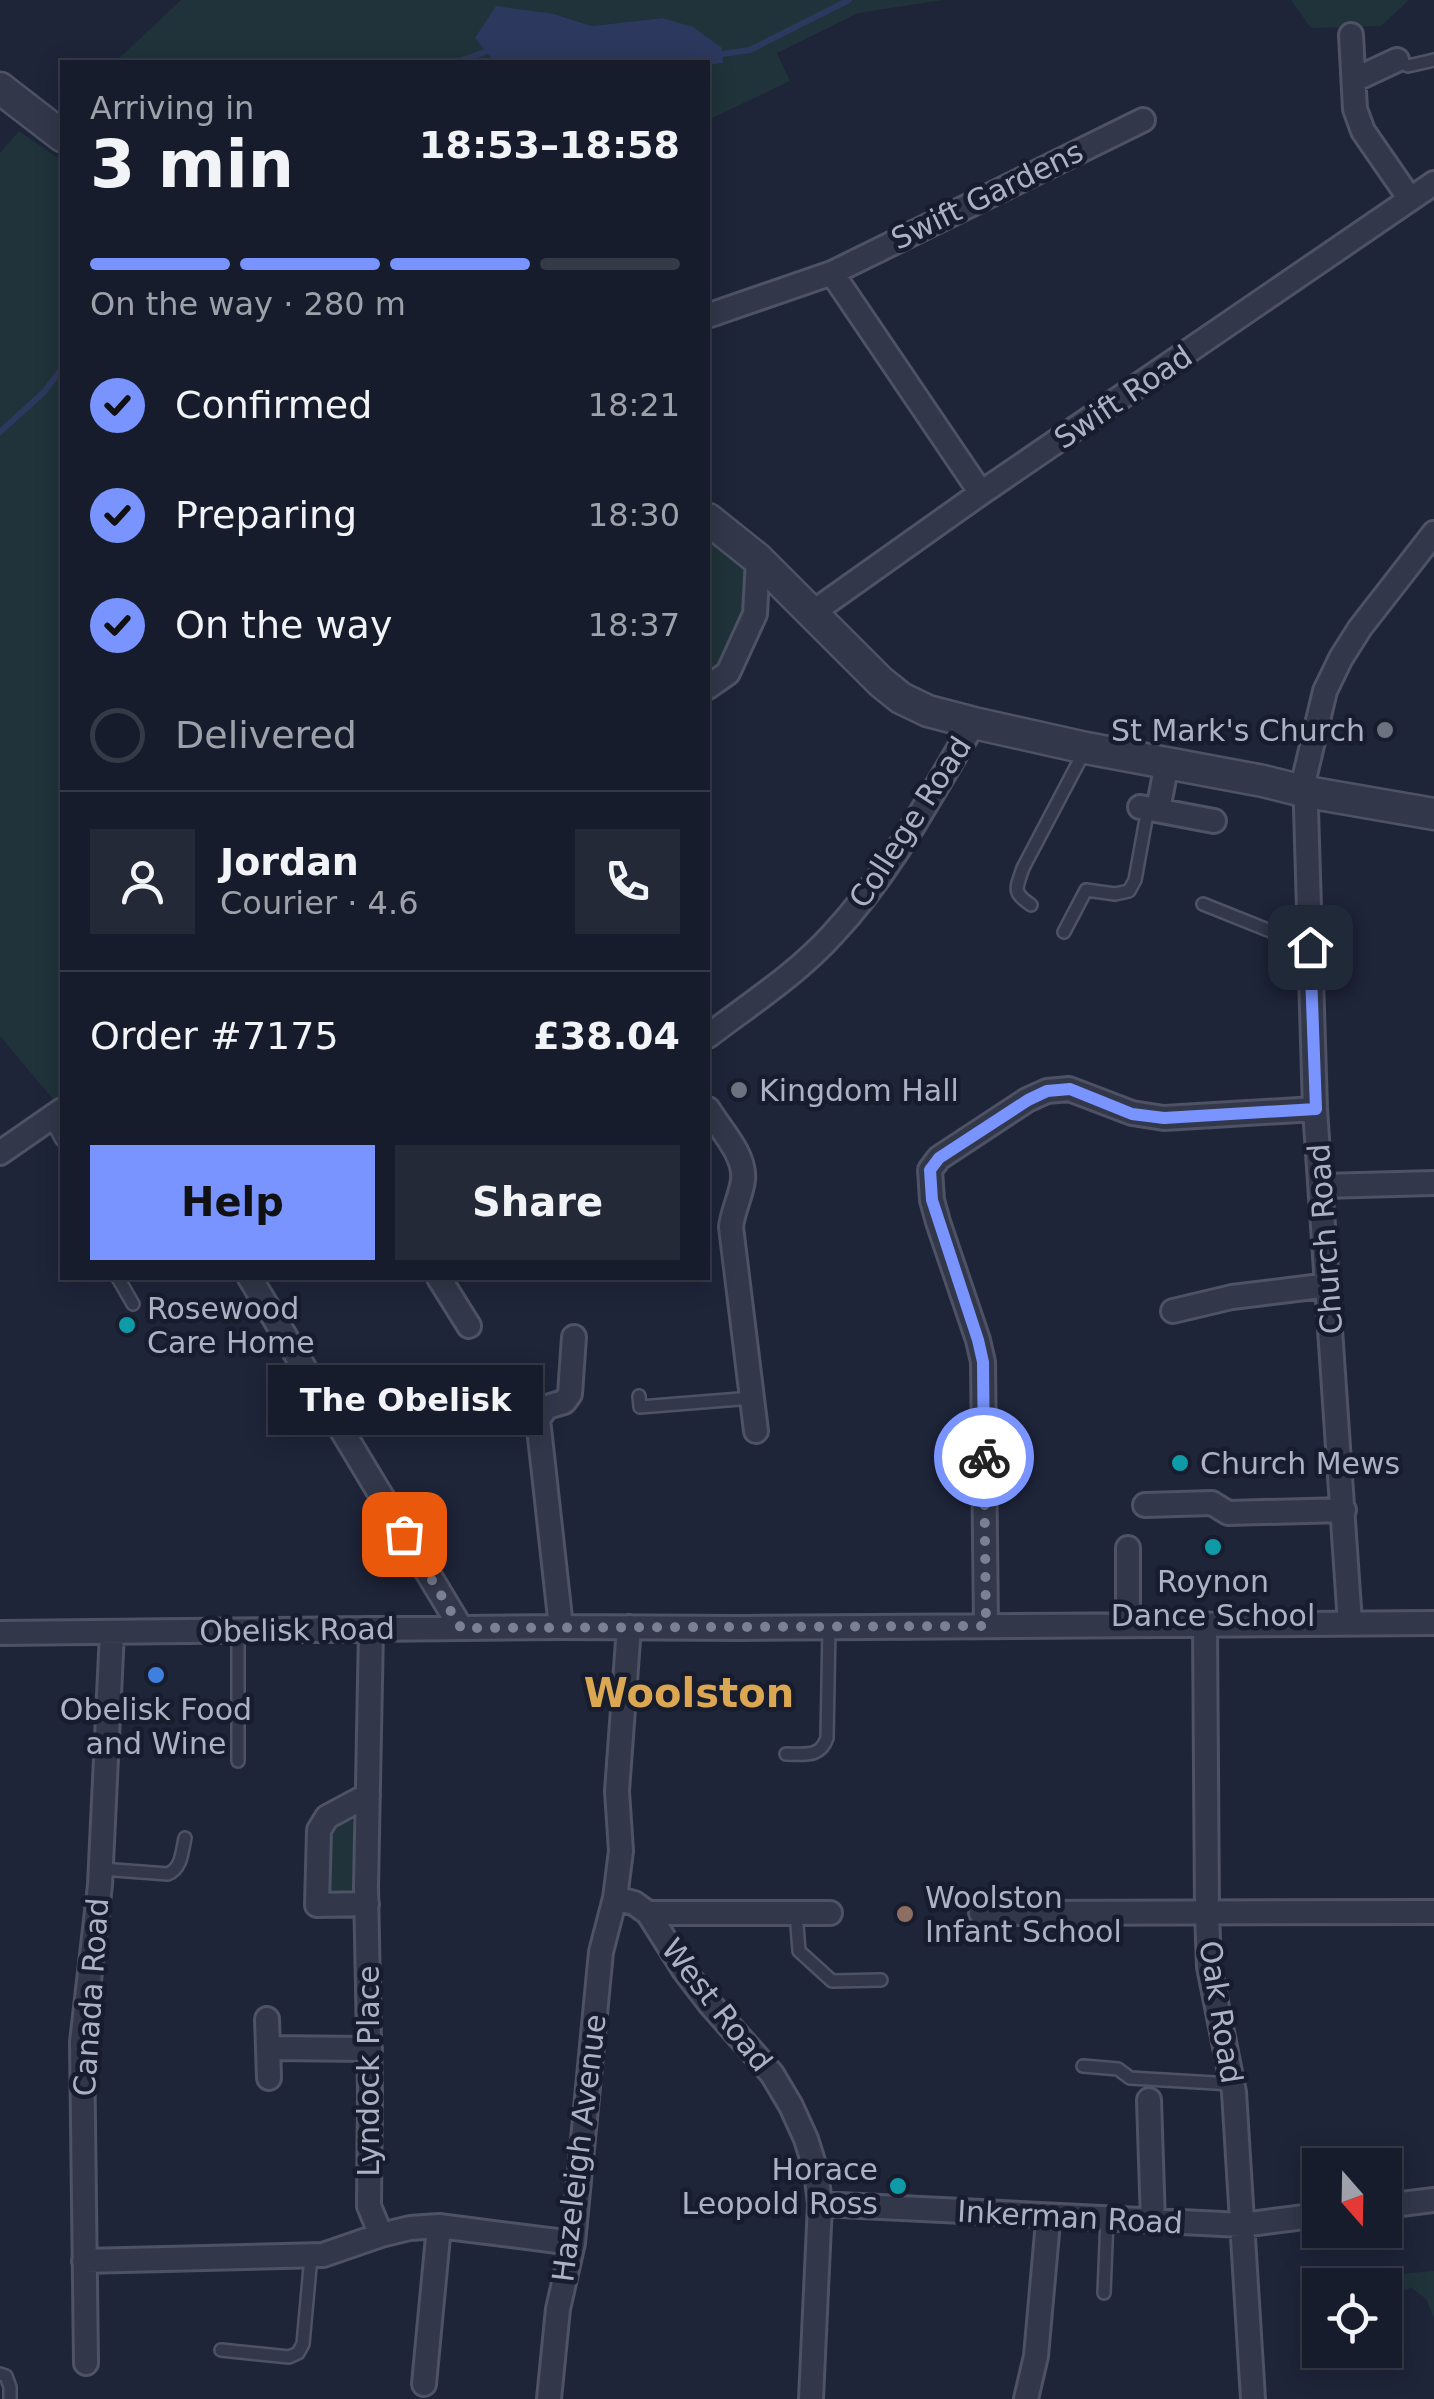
<!DOCTYPE html>
<html lang="en">
<head>
<meta charset="utf-8">
<style>
  body { margin:0; font-family:"DejaVu Sans",sans-serif; background:#232937; color:#f1f3f6; height:100vh; display:flex; flex-direction:column; font-size:38px; white-space:nowrap }
  * { box-sizing:border-box; margin:0 }
  p { font-size:32px; color:#9ea1a9 }
  .icon { flex:none; width:55px; height:55px; fill:none; stroke:currentColor; stroke-width:2; stroke-linecap:round; stroke-linejoin:round }
  .map { position:relative; flex:1; overflow:hidden }
  .details { position:absolute; left:60px; top:60px; width:650px; height:1220px; display:flex; flex-direction:column; background:#161c2b; border-radius:0px; box-shadow:0 5px 25px #0003,0 0 0 2px #353a47 }
  .details>* { flex:none }
  .needle { width:65px; rotate:160deg }
  .fabs { position:absolute; left:1302px; top:2148px; display:grid; gap:20px }
  .fabs a { display:grid; place-items:center; width:100px; height:100px; border-radius:0px; background:#161c2b; box-shadow:0 5px 25px #0003,0 0 0 2px #353a47; font-size:50px }
  .pin { position:absolute; display:grid; place-items:center; width:85px; height:85px; color:#fff; margin:-42px; border-radius:20px; box-shadow:0 5px 15px #0006 }
  .courier { position:absolute; display:grid; place-items:center; width:100px; height:100px; margin:-50px; border:8px solid #7994ff; border-radius:50%; background:#fff; color:#222; box-shadow:0 2px 12px #0007 }
  .bubble { position:absolute; height:70px; border-radius:0px; background:#161c2b; box-shadow:0 5px 25px #0003,0 0 0 2px #353a47; font-size:32px; font-weight:800; line-height:70px; text-align:center }
  .headline em { font-style:normal; font-weight:800 }
  .headline div { display:flex; flex-direction:column-reverse }
  .headline { display:flex; align-items:center; justify-content:space-between; height:170px; padding:0 30px }
  h1 { font-size:65px; font-weight:800; line-height:75px }
  .bar { display:grid; grid-template-columns:repeat(4,1fr); gap:15px 10px; align-content:center; height:120px; padding:0 30px }
  .bar i { height:12px; border-radius:8px; background:#353a47 }
  .bar .on { background:#7994ff }
  .bar p { grid-column:span 4 }
  .line { display:flex; align-items:center; gap:25px; padding:0 30px; border-top:2px solid #353a47 }
  .line div { flex:1 }
  .round { display:grid; place-items:center; flex:none; width:105px; height:105px; border-radius:0px; background:#232937 }
  ol { padding:0 30px; list-style:none }
  li { display:flex; align-items:center; gap:30px; height:110px }
  li p { margin-inline-start:auto }
  li .icon { padding:10px; border-radius:50%; background:#7994ff; color:#111; stroke-width:4 }
  li:last-child { color:#9ea1a9 }
  li i { width:55px; height:55px; border:5px solid #353a47; border-radius:50% }
  .cta { display:flex; gap:20px; margin-top:auto; padding:20px 30px }
  .cta a { flex:1; height:115px; border-radius:0px; background:#7994ff; color:#111; font-size:40px; font-weight:800; line-height:115px; text-align:center }
  .cta a+a { background:#232937; color:#f1f3f6 }
  .map>svg:first-child { display:block }
</style>
</head>
<body>
<div class="map">
<svg width="1434" height="2399" viewBox="0 0 1434 2399">
  <rect width="100%" height="100%" fill="#1e2539"/>
  <path fill="#20333a" d="M181 0H943L858 13 777 53 790 81 708 120V65L723 63 662 18 592 26 554 14 476 38 494 62H115Z
    M1291 0H1409L1381 26 1311 28Z
    M19 131 62 161V1100L57 1104 0 1036V153Z
    M708 519 758 559 755 614 708 687Z
    M341 1819 354 1821 353 1892 339 1894 328 1892 327 1833Z
    M1434 2271V2318L1426 2299 1412 2288 1388 2294 1385 2297V2285H1347L1376 2276Z"/>
  <path fill="#2d385e" d="M496 6 554 14 592 26 662 18 693 27 722 48 723 63 708 65V62H494L475 38Z"/>
  <g fill="none" stroke-linecap="round" stroke-linejoin="round">
    <path stroke="#2d385e" stroke-width="6" d="M722 54 750 50 849 0
      M457 62 485 52
      M0 432 44 392 62 368"/>
    <g stroke="#4d5264" stroke-width="16">
      <path id="service" d="M1397 60 1408 66 1434 60
        M1203 904 1310 947
        M1031 905C1012 892 1016 889 1023 868L1084 752
        M1064 932 1086 890 1115 894 1129 891 1135 880 1148 808
        M50 1118 62 1140
        M118 1278 133 1304
        M639 1396 640 1407 752 1398
        M238 1632V1761
        M786 1754C805 1754 820 1758 827 1738L829 1627
        M101 1869 168 1874C182 1868 182 1851 185 1838
        M796 1913 799 1951 832 1981 881 1980
        M1083 2066 1118 2069 1130 2078 1232 2084
        M1104 2293 1107 2219
        M221 2350 289 2357 298 2353 303 2344 311 2256
        M0 2374 6 2376 10 2387V2399"/>
    </g>
    <g stroke="#4d5264" stroke-width="28">
      <path id="minor" d="M1351 35 1355 109 1363 131 1410 199
        M1354 80 1397 60
        M832 273 981 493
        M710 315 832 273 1143 120
        M812 613 981 493 1434 183
        M708 687 728 673 755 614 758 559
        M1140 807 1214 821
        M1158 810 1167 763
        M708 1036C750 1004 797 974 833 934 891 872 931 795 974 723
        M708 1109C720 1129 746 1155 743 1180 741 1196 733 1210 731 1227L756 1431
        M0 1153 62 1110
        M1322 1186 1434 1183
        M250 1278 461 1628
        M439 1278 469 1326
        M1173 1311 1232 1297 1329 1285
        M1145 1505 1212 1503 1228 1513 1344 1510
        M1350 1623 1315 1109 1305 775 1325 691 1341 658 1360 628 1434 533
        M1128 1625V1548
        M1205 1625 1207 1912 1209 1967 1234 2092 1253 2399
        M986 1626 983 1362 978 1340 938 1222 932 1200 930 1170 939 1158 1027 1100 1047 1091 1069 1089 1132 1113 1164 1118 1315 1109
        M561 1627 538 1419 547 1407 564 1402 570 1394 574 1337
        M371 1630 366 1887 370 2092 369 2206 381 2235
        M0 1633 561 1627 742 1628 1434 1623
        M615 1898 634 1903 648 1913 684 1970 710 2004 772 2074 791 2106 806 2139 816 2171 820 2204 811 2399
        M367 1904 317 1905 319 1830 327 1817 368 1795
        M648 1913H830
        M981 1913 1434 1912
        M267 2019 268 2048 370 2049
        M268 2048 269 2078
        M1149 2100 1153 2222
        M820 2204 1242 2225 1320 2215
        M1385 2206 1434 2200
        M84 2261 323 2255 381 2235 410 2228 439 2226 573 2243
        M86 2363 82 2042 100 1885 112 1632
        M424 2384 439 2226
        M549 2399 558 2309 573 2243 601 1952 615 1898 621 1851 617 1791 629 1627
        M1026 2399 1036 2356 1047 2233"/>
    </g>
    <g stroke="#4d5264" stroke-width="35">
      <path id="tertiary" d="M0 88 62 136
        M708 519 758 559 881 682 901 698 928 711 974 723 1086 748 1263 781 1307 792 1434 814"/>
    </g>
    <use href="#service" stroke="#32384a" stroke-width="11"/>
    <use href="#minor" stroke="#32384a" stroke-width="22"/>
    <use href="#tertiary" stroke="#32384a" stroke-width="30"/>
  </g>
  <g fill="none" stroke-linecap="round" stroke-linejoin="round">
    <path stroke="#7a8195" stroke-width="10" stroke-dasharray="0 18" d="M404 1534 461 1628 986 1626 984 1457"/>
    <path stroke="#7994ff" stroke-width="12" d="M984 1457 983 1362 978 1340 932 1200 930 1170 939 1158 1028 1100 1047 1091 1070 1089 1132 1114 1164 1118 1316 1109 1310 947"/>
  </g>
  <g fill="#6b7280" stroke="#181d2e" stroke-width="4">
    <circle cx="1385" cy="730" r="10"/>
    <circle cx="739" cy="1090" r="10"/>
  </g>
  <g fill="#0f9aa8" stroke="#181d2e" stroke-width="4">
    <circle cx="127" cy="1325" r="10"/>
    <circle cx="1180" cy="1463" r="10"/>
    <circle cx="1213" cy="1547" r="10"/>
    <circle cx="898" cy="2186" r="10"/>
  </g>
  <circle fill="#3f7fe0" stroke="#181d2e" stroke-width="4" cx="156" cy="1675" r="10"/>
  <circle fill="#8d6e63" stroke="#181d2e" stroke-width="4" cx="905" cy="1914" r="10"/>
  <g text-anchor="middle" dominant-baseline="central" stroke-width="9" stroke-linejoin="round" paint-order="stroke">
    <g font-size="30" fill="#acb2c6" stroke="#181d2e">
      <text transform="translate(987 195) rotate(-26)">Swift Gardens</text>
      <text transform="translate(1123 397) rotate(-34)">Swift Road</text>
      <text transform="translate(910 822) rotate(-57)">College Road</text>
      <text transform="translate(1325 1239) rotate(-94)">Church Road</text>
      <text transform="translate(297 1630) rotate(-1)">Obelisk Road</text>
      <text transform="translate(91 1997) rotate(-86)">Canada Road</text>
      <text transform="translate(717 2005) rotate(52)">West Road</text>
      <text transform="translate(1221 2012) rotate(81)">Oak Road</text>
      <text transform="translate(368 2071) rotate(-90)">Lyndock Place</text>
      <text transform="translate(579 2148) rotate(-83)">Hazeleigh Avenue</text>
      <text transform="translate(1070 2217) rotate(3)">Inkerman Road</text>
    </g>
    <g font-size="30" fill="#acb2c6" stroke="#181d2e" text-anchor="start">
      <text x="1365" y="730" text-anchor="end">St Mark's Church</text>
      <text x="759" y="1090">Kingdom Hall</text>
      <text x="147" y="1308">Rosewood<tspan x="147" dy="34">Care Home</tspan></text>
      <text x="1200" y="1463">Church Mews</text>
      <text x="1213" y="1581" text-anchor="middle">Roynon<tspan x="1213" dy="34">Dance School</tspan></text>
      <text x="156" y="1709" text-anchor="middle">Obelisk Food<tspan x="156" dy="34">and Wine</tspan></text>
      <text x="925" y="1897">Woolston<tspan x="925" dy="34">Infant School</tspan></text>
      <text x="878" y="2169" text-anchor="end">Horace<tspan x="878" dy="34">Leopold Ross</tspan></text>
    </g>
    <g font-size="40" font-weight="bold" fill="#dca752" stroke="#181d2e">
      <text x="689" y="1693">Woolston</text>
    </g>
  </g>
</svg>
<div class="fabs">
<a><svg class="needle" viewBox="-14 -14 28 28"><path d="M0-13l5 13h-10z" fill="#e53935"/><path d="M0 13l5-13h-10z" fill="#9ea1a9"/></svg></a>
<a><svg class="icon" aria-label="locate" viewBox="0 0 24 24"><circle cx="12" cy="12" r="6"/><path d="M12 2v4M12 18v4M2 12h4M18 12h4"/></svg></a>
</div>
<div class="pin" style="left:404px;top:1534px;background:#ea580c"><svg class="icon" aria-label="bag" viewBox="0 0 24 24"><path d="M5 8h14l-1 12H6zM9 8a3 3 0 0 1 6 0"/></svg></div>
<div class="pin" style="left:1310px;top:947px;background:#1f2937"><svg class="icon" aria-label="home" viewBox="0 0 24 24"><path d="M3 11l9-7 9 7M6 9v11h12V9"/></svg></div>
<div class="courier" style="left:984px;top:1457px"><svg class="icon" aria-label="bike" viewBox="0 0 24 24"><circle cx="6" cy="16" r="4"/><circle cx="18" cy="16" r="4"/><path d="M6 16l4-8h5l3 8M10 8l3 8H6M13 5h3"/></svg></div>
<div class="bubble" style="left:268px;top:1365px;width:275px">The Obelisk</div>
<section class="details">
<div class="headline"><div><h1>3 min</h1><p>Arriving in</p></div><em>18:53–18:58</em></div>
<div class="bar"><i class="on"></i><i class="on"></i><i class="on"></i><i></i><p>On the way · 280 m</p></div>
<ol>
<li><svg class="icon" aria-label="check" viewBox="0 0 24 24"><path d="M5 12l5 5 9-10"/></svg>Confirmed<p>18:21</p></li>
<li><svg class="icon" aria-label="check" viewBox="0 0 24 24"><path d="M5 12l5 5 9-10"/></svg>Preparing<p>18:30</p></li>
<li><svg class="icon" aria-label="check" viewBox="0 0 24 24"><path d="M5 12l5 5 9-10"/></svg>On the way<p>18:37</p></li>
<li><i></i>Delivered</li>
</ol>
<div class="line" style="height:180px"><a class="round"><svg class="icon" aria-label="person" viewBox="0 0 24 24"><circle cx="12" cy="8" r="4"/><path d="M4 21q1-7 8-7t8 7"/></svg></a><div><b>Jordan</b><p>Courier · 4.6</p></div><a class="round"><svg class="icon" aria-label="phone" viewBox="0 0 24 24"><path d="M5 4h4l2 5-3 2q2 4 5 5l2-3 5 2v4C11 20 4 13 5 4z"/></svg></a></div>
<div class="line" style="height:130px"><div>Order #7175</div><b>£38.04</b></div>
<div class="cta"><a>Help</a><a>Share</a></div>
</section>
</div>
</body>
</html>
